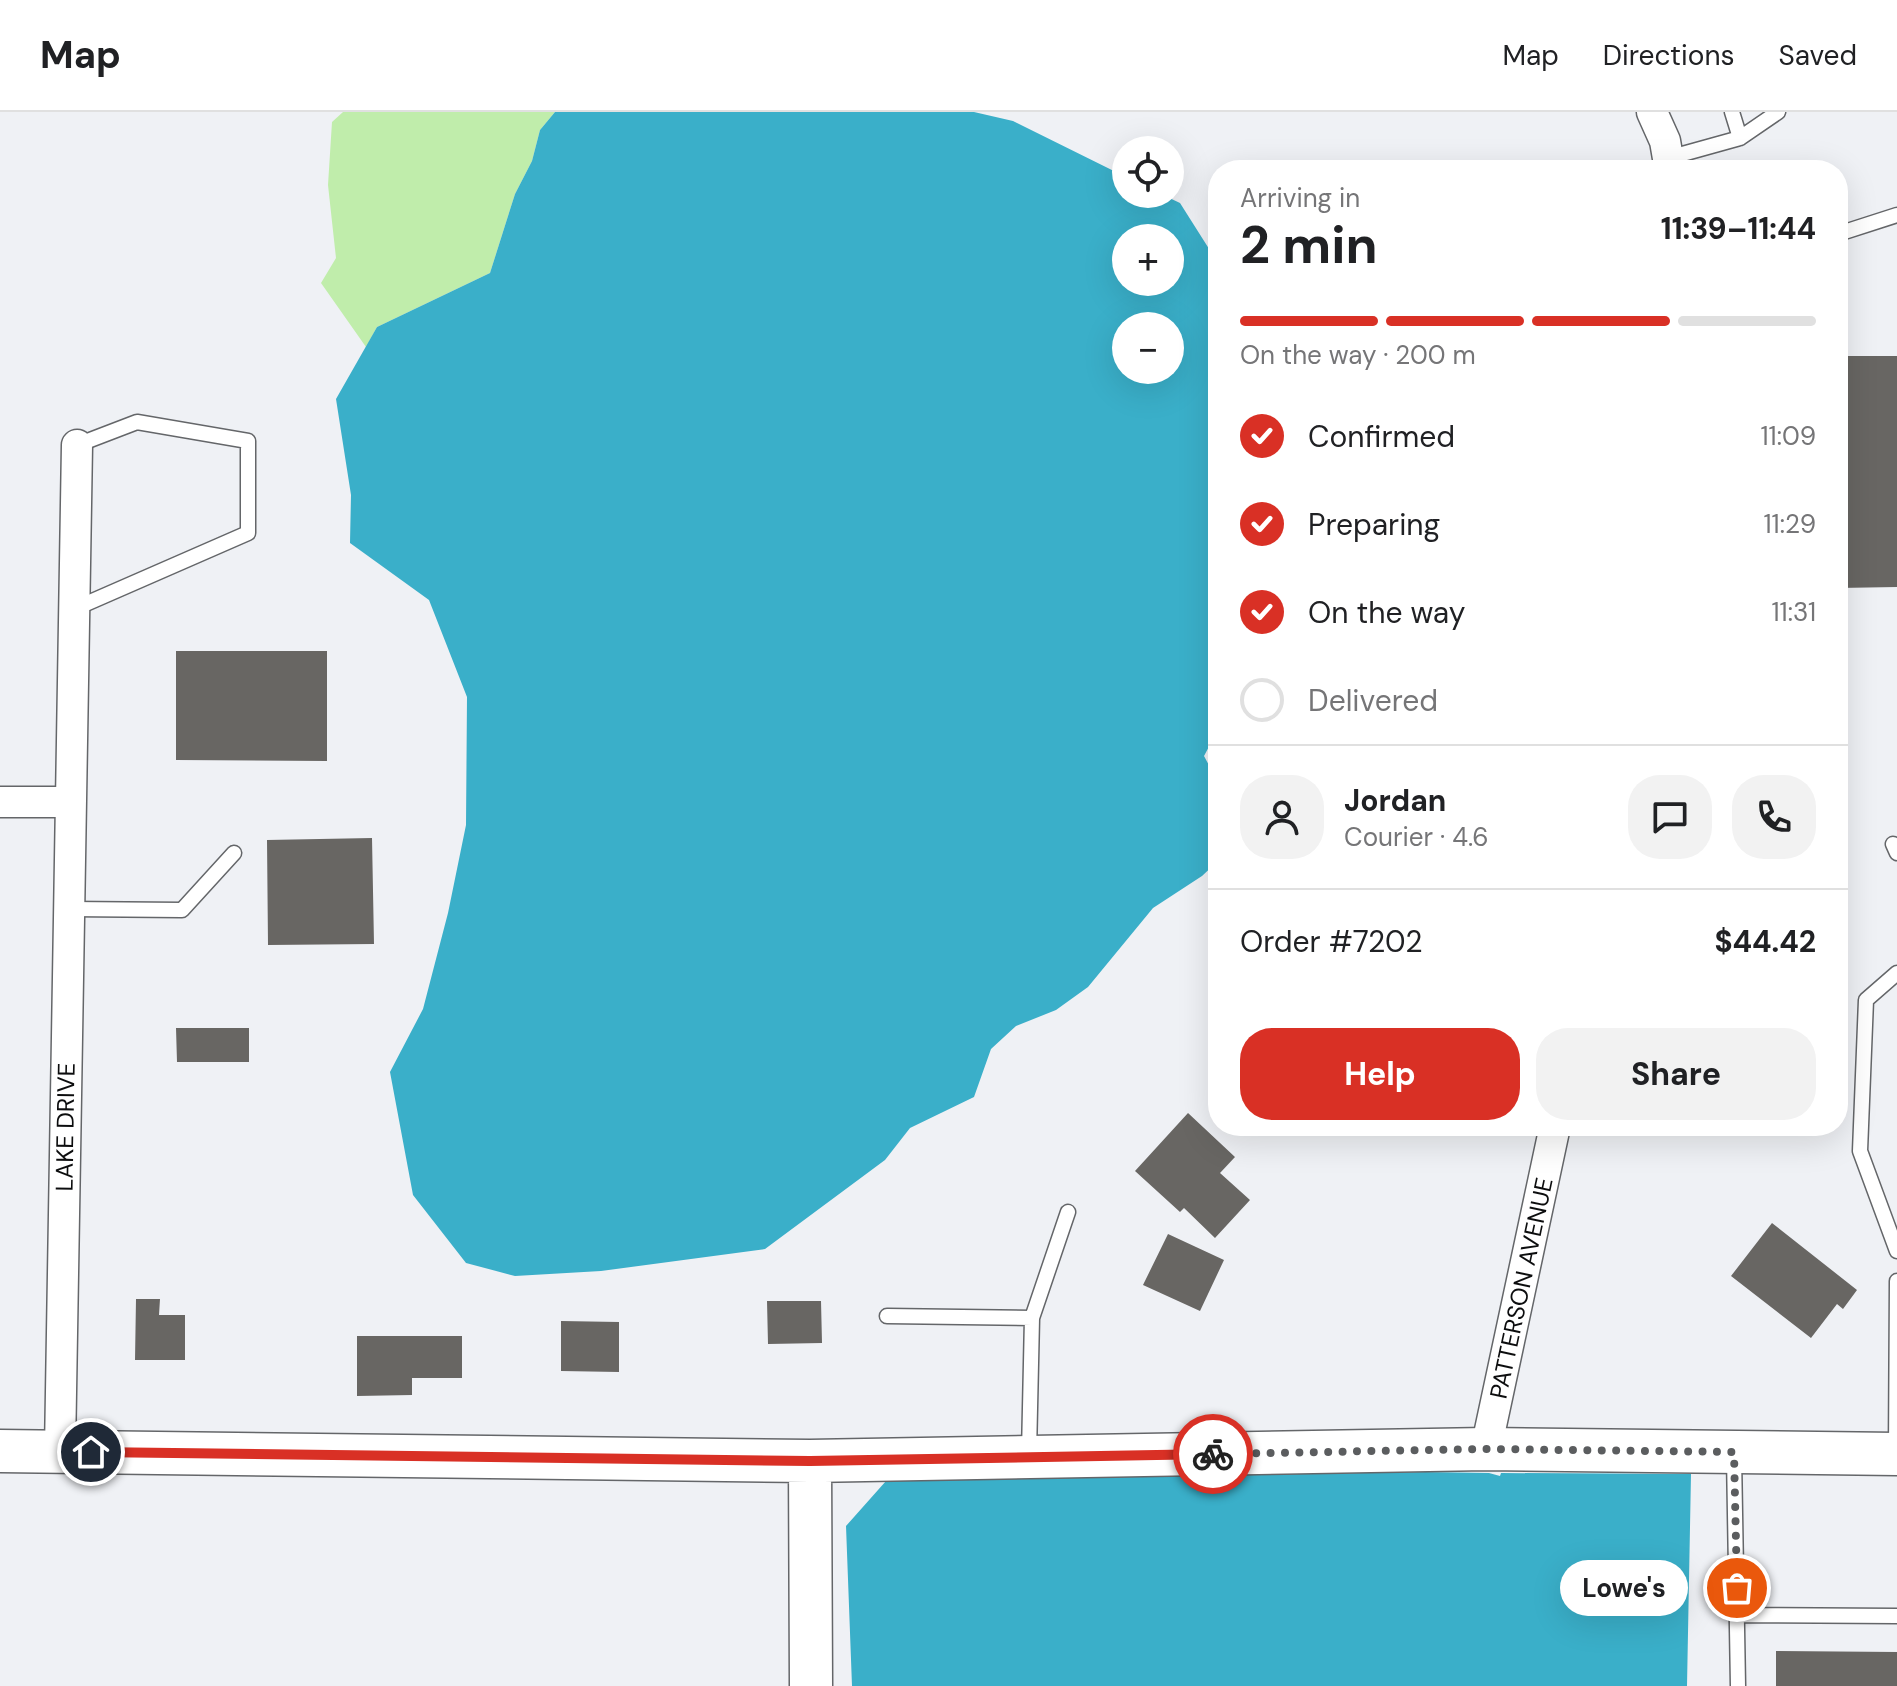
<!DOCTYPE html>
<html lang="en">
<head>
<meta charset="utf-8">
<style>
  body { margin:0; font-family:"DM Sans",sans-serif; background:#f2f2f2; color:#202124; height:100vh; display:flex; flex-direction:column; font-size:30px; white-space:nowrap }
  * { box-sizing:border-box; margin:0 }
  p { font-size:26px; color:#757577 }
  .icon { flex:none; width:44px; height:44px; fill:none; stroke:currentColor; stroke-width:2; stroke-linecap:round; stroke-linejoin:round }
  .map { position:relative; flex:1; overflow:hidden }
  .details { position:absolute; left:1208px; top:48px; width:640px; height:976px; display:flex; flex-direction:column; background:#fff; border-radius:32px; box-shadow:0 8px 32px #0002 }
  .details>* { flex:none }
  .fabs { position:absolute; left:1112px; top:24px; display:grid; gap:16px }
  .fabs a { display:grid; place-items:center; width:72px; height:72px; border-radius:50%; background:#fff; box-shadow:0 8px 32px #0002; font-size:40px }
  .pin { position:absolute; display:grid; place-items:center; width:68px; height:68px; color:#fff; margin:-34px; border:4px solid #fff; border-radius:50%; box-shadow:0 2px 8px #0007 }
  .courier { position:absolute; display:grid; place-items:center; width:80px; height:80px; margin:-40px; border:6px solid #d93025; border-radius:50%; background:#fff; color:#222; box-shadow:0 2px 10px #0007 }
  .bubble { position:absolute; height:56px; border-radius:28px; background:#fff; box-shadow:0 8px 32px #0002; font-size:26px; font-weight:700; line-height:56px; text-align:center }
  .head em { font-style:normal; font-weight:700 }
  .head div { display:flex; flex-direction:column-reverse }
  .head { display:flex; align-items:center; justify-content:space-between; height:136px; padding:0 32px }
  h1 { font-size:52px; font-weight:700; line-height:60px }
  .bar { display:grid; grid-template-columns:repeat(4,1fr); gap:12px 8px; align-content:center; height:96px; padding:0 32px }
  .bar i { height:10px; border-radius:6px; background:#e0e0e0 }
  .bar .current { background:#d93025 }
  .bar p { grid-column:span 4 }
  .line { display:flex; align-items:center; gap:20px; padding:0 32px; border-top:2px solid #e0e0e0 }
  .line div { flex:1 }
  .round { display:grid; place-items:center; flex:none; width:84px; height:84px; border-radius:32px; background:#f2f2f2 }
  ol { padding:0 32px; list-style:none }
  li { display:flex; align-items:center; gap:24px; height:88px }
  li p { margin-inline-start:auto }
  li .icon { padding:8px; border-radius:50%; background:#d93025; color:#fff; stroke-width:4 }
  li:last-child { color:#757577 }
  li i { width:44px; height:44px; border:4px solid #e0e0e0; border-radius:50% }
  .button { display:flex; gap:16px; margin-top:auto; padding:16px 32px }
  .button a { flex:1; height:92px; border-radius:32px; background:#d93025; color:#fff; font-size:32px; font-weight:700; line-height:92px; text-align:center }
  .button a+a { background:#f2f2f2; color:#202124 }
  header { display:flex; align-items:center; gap:48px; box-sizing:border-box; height:112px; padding:0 40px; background:#fff; border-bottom:2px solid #e0e0e0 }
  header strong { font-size:38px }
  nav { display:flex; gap:44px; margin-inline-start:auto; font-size:28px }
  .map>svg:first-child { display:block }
</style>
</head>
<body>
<header>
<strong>Map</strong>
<nav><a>Map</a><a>Directions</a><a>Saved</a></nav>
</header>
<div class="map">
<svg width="1897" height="1574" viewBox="0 0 1897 1574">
  <rect width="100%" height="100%" fill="#eff1f5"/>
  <path fill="#c0edab" d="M343 0H555L540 18 532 49 515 82 490 161 377 215 366 235 321 171 336 146 328 73 332 10Z"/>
  <path fill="#3aafc9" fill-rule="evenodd" d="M555 0H974L1013 9 1126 65V82H1161L1180 91 1218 151V626L1212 629 1204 644 1218 670V749L1202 764 1153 796 1088 875 1056 898 1016 914 991 937 974 985 910 1016 885 1048 765 1137 601 1159 515 1164 466 1151 413 1083 390 960 423 897 448 801 466 713 467 585 429 488 350 431 351 383 336 287 377 215 490 161 515 82 532 49 540 18ZM1126 126H1170V170H1126ZM1126 214H1170V258H1126Z
    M1425 1360 1489 1361 1500 1364 1501 1361 1691 1362 1687 1574H852L846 1414 886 1369Z"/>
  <path fill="#686663" d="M1838 244H1897V475L1838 476Z
    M176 539H327V649L176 648Z
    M372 726 374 832 268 833 267 728Z
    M176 916H249V950H177Z
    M1188 1001 1235 1045 1220 1061 1250 1088 1215 1126 1184 1096 1180 1100 1135 1059Z
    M1772 1111 1857 1178 1843 1197 1837 1192 1811 1226 1731 1164Z
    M1168 1122 1224 1148 1200 1199 1143 1173Z
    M136 1187H160L159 1203H185V1248H135Z
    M767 1189H821L822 1231 768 1232Z
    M561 1209 619 1210V1260L561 1259Z
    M357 1224H462V1266H412V1283L357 1284Z
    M1776 1539 1897 1540V1574H1776Z"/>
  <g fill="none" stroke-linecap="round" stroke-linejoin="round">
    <g stroke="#646669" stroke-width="17">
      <path id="lane" d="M1740 26 1778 0
        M1668 46 1740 26 1732 0
        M1838 122 1897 103
        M74 497 248 421V329L137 310 77 333
        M1893 732 1897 741
        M69 797 182 798 234 741
        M1897 861 1866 888 1860 1039 1897 1139
        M887 1204 1032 1206
        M1896 1338 1897 1169
        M1029 1341 1032 1206 1068 1100
        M1734 1344 1738 1574
        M1738 1503 1897 1504"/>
    </g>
    <g stroke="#646669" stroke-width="33">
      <path id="street" d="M1652 0 1665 29 1670 58
        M0 690H71
        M1486 1337 1555 1014
        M60 1339 77 333"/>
    </g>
    <g stroke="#646669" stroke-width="45">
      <path id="secondary" d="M0 1339 810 1349 1486 1337 1897 1342
        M810 1349 811 1574"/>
    </g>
    <use href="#lane" stroke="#fff" stroke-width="14"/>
    <use href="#street" stroke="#fff" stroke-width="30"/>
    <use href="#secondary" stroke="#fff" stroke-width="42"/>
  </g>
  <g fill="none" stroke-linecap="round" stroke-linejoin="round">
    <path stroke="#5b5d5f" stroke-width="8" stroke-dasharray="0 14.4" d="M1213 1342 1486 1337 1734 1340 1737 1476"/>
    <path stroke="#d93025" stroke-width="10" d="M91 1340 810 1349 1213 1342"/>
  </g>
  <g text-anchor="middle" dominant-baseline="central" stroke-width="7" stroke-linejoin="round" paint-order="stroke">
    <g font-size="24" fill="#0c0d0e" stroke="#fff">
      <text transform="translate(65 1015) rotate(-89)">LAKE DRIVE</text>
      <text transform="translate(1521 1176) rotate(-78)">PATTERSON AVENUE</text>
    </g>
  </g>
</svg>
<div class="fabs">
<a><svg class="icon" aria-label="locate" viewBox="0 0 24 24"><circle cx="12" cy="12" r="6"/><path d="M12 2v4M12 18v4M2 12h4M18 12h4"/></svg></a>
<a>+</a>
<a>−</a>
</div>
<div class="pin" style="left:1737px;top:1476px;background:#ea580c"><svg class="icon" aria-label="bag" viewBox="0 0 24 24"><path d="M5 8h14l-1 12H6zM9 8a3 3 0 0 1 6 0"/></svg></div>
<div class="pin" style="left:91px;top:1340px;background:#1f2937"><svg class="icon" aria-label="home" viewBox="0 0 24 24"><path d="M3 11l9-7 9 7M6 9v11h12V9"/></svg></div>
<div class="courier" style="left:1213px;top:1342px"><svg class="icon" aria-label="bike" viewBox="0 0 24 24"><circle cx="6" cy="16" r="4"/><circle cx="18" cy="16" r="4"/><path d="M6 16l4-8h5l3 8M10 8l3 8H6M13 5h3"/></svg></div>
<div class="bubble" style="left:1560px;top:1448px;width:128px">Lowe's</div>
<section class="details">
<div class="head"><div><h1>2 min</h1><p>Arriving in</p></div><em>11:39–11:44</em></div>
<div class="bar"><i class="current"></i><i class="current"></i><i class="current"></i><i></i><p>On the way · 200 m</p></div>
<ol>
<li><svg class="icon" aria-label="check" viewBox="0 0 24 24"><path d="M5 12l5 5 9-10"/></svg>Confirmed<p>11:09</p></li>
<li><svg class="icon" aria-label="check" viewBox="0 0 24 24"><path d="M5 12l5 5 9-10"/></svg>Preparing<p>11:29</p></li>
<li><svg class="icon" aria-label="check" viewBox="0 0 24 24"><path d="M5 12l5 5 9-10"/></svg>On the way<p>11:31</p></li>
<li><i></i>Delivered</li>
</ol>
<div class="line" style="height:144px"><a class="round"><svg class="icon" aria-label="person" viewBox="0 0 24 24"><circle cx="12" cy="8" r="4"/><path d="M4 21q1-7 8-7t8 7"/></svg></a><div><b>Jordan</b><p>Courier · 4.6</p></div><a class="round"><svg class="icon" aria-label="chat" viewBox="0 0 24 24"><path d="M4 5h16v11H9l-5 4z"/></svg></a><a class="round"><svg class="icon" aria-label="phone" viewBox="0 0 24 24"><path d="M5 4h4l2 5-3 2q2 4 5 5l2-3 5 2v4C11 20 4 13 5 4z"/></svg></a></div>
<div class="line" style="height:104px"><div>Order #7202</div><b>$44.42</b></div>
<div class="button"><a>Help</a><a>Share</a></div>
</section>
</div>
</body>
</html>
